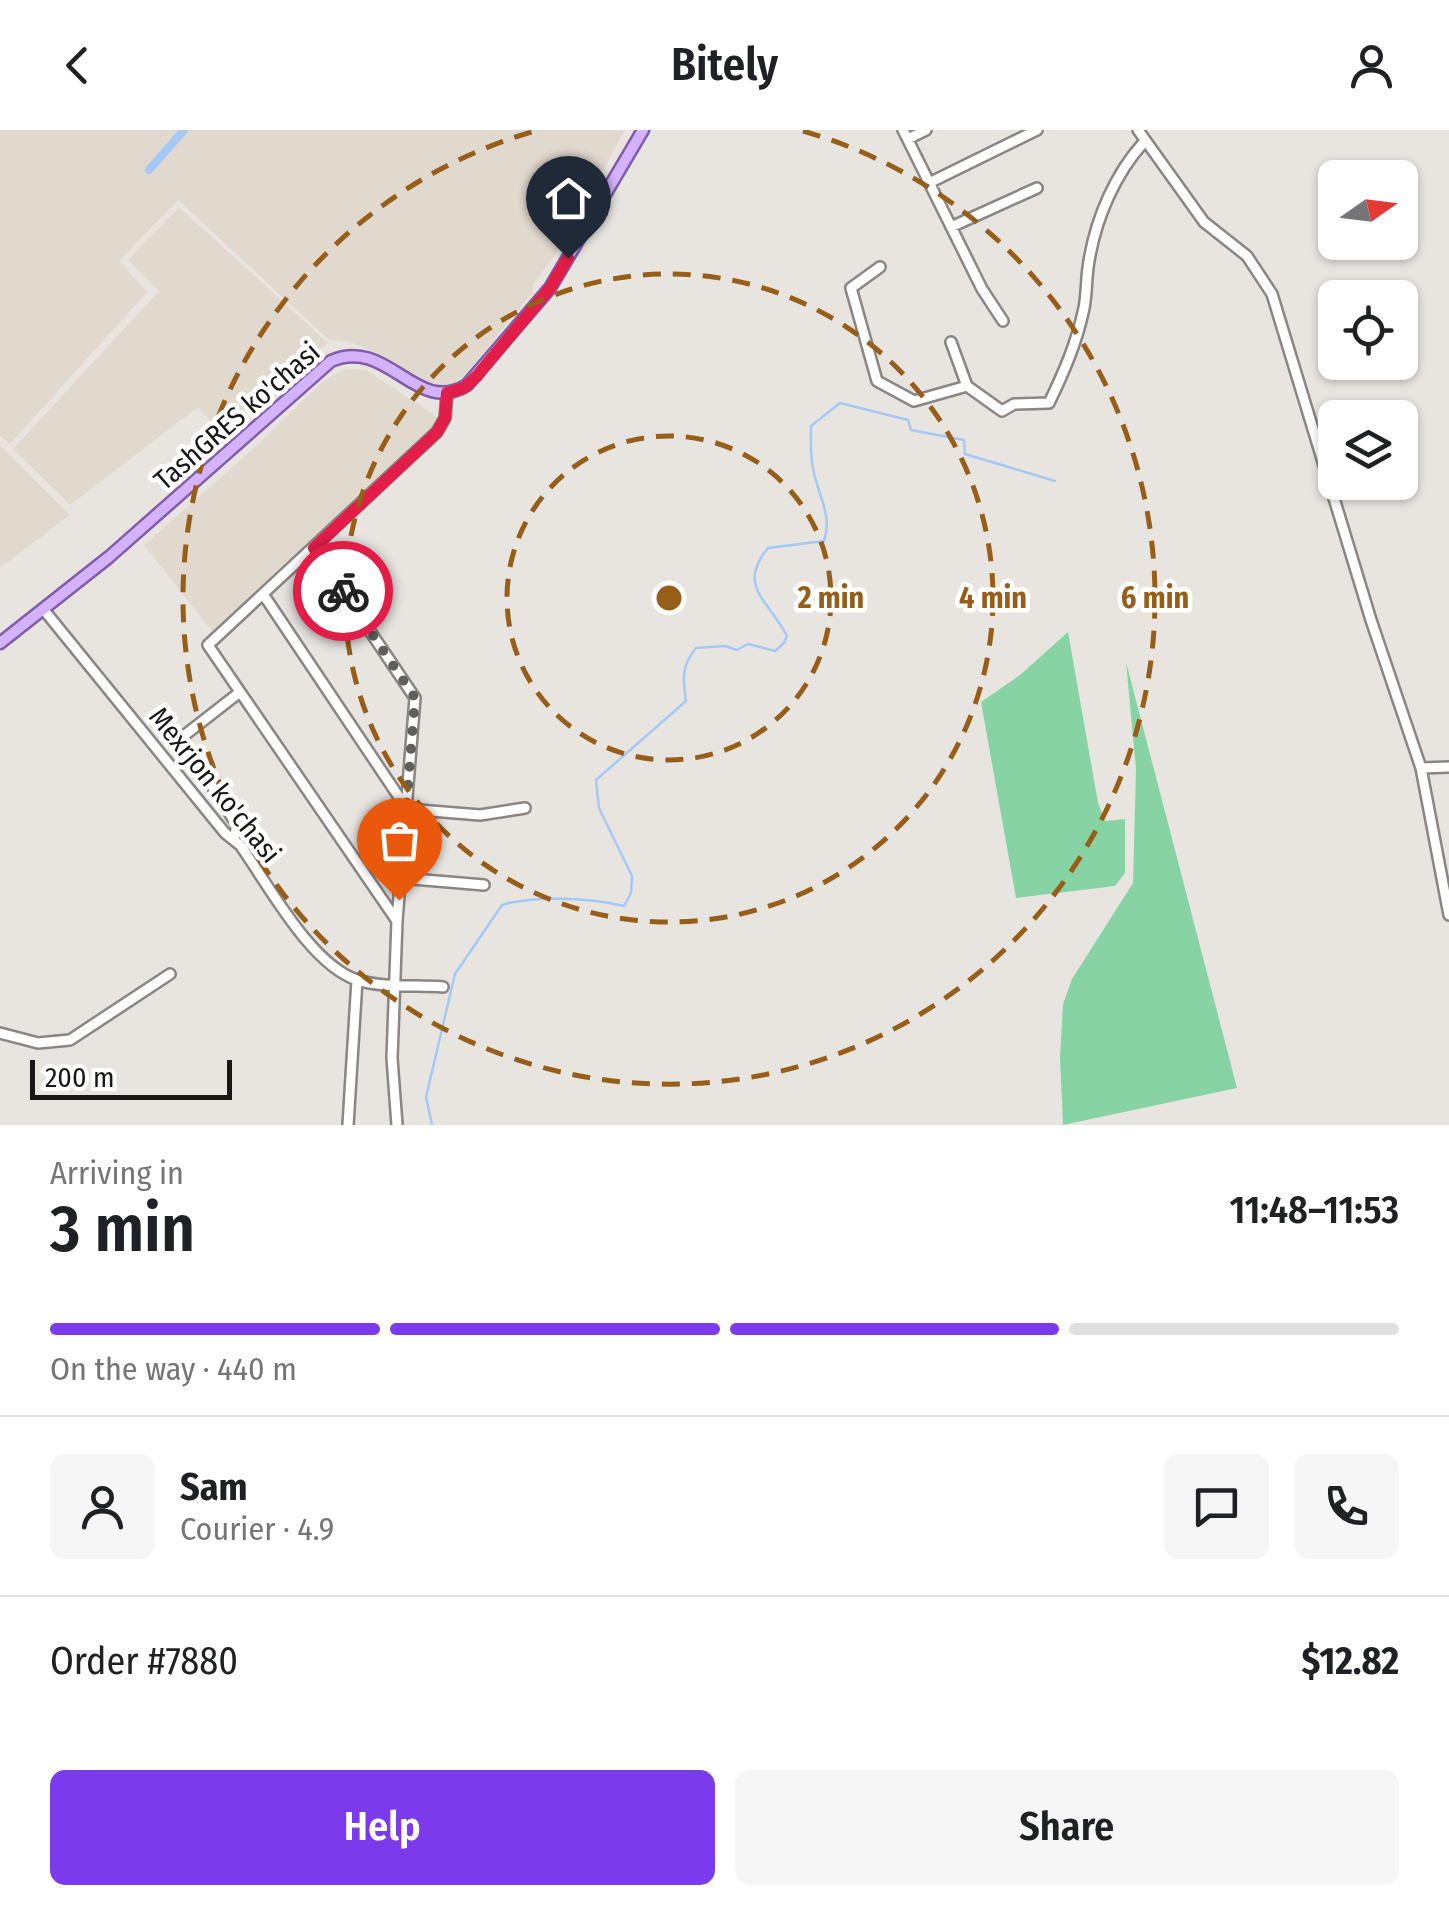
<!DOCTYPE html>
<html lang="en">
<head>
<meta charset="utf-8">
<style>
  body { margin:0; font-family:"Fira Sans Condensed",sans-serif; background:#f6f6f6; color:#202124; height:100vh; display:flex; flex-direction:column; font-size:38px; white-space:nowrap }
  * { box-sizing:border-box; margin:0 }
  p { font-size:32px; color:#757577 }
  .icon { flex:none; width:55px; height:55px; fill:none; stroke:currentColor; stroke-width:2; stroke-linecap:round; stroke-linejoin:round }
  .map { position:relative; height:995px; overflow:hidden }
  .details { display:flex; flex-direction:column; background:#fff; flex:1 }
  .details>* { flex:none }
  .needle { width:65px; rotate:76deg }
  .tools { position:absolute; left:1318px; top:30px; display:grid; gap:20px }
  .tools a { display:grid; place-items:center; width:100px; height:100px; border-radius:15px; background:#fff; box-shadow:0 2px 8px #0004; font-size:50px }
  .scale { position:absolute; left:30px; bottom:25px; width:202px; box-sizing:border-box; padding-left:10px; border:5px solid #181715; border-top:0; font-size:28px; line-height:35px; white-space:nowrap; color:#181715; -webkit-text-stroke:8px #fff; paint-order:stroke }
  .pin { position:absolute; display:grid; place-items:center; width:85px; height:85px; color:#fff; margin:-102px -42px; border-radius:50% 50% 50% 0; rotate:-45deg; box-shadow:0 0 10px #0007 }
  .pin .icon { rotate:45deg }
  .courier { position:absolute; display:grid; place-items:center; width:100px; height:100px; margin:-50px; border:8px solid #e11d48; border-radius:50%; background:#fff; color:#222; box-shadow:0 2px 12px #0007 }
  .head em { font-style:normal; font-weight:600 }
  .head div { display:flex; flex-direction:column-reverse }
  .head { display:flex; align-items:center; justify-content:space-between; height:170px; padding:0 50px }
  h1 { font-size:65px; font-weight:600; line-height:75px }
  .bar { display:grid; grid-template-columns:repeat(4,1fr); gap:15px 10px; align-content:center; height:120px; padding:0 50px }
  .bar i { height:12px; border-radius:8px; background:#e0e0e0 }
  .bar .active { background:#7c3aed }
  .bar p { grid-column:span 4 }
  .line { display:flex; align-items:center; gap:25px; padding:0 50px; border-top:2px solid #e0e0e0 }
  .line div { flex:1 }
  .round { display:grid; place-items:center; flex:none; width:105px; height:105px; border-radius:15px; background:#f6f6f6 }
  .button { display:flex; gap:20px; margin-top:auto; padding:20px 50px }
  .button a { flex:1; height:115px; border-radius:15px; background:#7c3aed; color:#fff; font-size:40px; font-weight:600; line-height:115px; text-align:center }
  .button a+a { background:#f6f6f6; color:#202124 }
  header { display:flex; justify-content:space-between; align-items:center; height:130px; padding:0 50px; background:#fff; font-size:45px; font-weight:600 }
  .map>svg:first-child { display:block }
</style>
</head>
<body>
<header><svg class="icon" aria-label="back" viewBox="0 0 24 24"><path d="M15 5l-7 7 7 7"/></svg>Bitely<svg class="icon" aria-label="person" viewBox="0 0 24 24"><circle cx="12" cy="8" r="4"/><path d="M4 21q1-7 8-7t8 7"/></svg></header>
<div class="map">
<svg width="1449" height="995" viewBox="0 0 1449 995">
  <rect width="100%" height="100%" fill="#e8e5e1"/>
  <path fill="#e1d8ce" d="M0 0H625L564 112 533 155V162L457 255 431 256 380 225 350 212 328 209 178 70 119 131 147 162 10 314 0 306Z
    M179 77 328 213 222 303 198 277 70 375 13 319 159 161 128 130Z
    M344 239 366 240 442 290 433 303 212 501 144 415 253 319 323 251Z
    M0 316 70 385 0 438Z"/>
  <path fill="#88d3a4" d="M1068 502 1098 673 1105 691 1125 689V743L1115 756 1016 768 981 572 1020 545Z
    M1126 532 1237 958 1063 995 1060 927 1063 874 1072 849 1133 753 1136 639Z"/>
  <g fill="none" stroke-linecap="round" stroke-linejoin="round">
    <path stroke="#a4c9f6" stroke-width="2.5" d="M432 995 426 967 455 844 502 775C534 765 592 768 624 776L631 763 632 746 599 678 596 650 686 571C683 549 681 536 696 518L725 516 737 520 748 514 775 521 784 513 787 506C769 470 736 457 768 418L824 411C833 384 817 364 813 338 810 325 811 310 811 296L840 273 908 290 911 300 964 310 965 324 1055 351"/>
    <path stroke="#a4c9f6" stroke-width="8" d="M149 40 184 0"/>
    <g stroke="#898683" stroke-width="14">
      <path id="minor" d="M903 0 982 159 1003 191
        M1138 0 1204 92 1247 126 1272 164 1371 490 1421 638 1449 785
        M908 9 926 0
        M929 53 1037 0
        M951 97 1037 58
        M880 137 851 158 877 251 914 271 967 256
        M951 212 967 256 1002 281 1014 274 1049 273C1064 242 1077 212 1084 178 1087 163 1086 147 1089 131 1096 88 1115 44 1144 12
        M314 418 415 568 397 791 392 928 397 995
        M263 464 407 679 480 685 525 678
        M44 480 225 703 240 715C268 754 310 834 357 850 382 858 416 855 443 857
        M1421 638 1449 637
        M234 710 237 695 181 608 240 562
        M401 748 484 755
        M397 791 208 515 437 302 445 288 447 263
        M0 903 38 913 70 910 170 844
        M348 995 357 850"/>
    </g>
    <g stroke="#805caa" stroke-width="15">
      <path id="major" d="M0 513 109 427 331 231C388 206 416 287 467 255L550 158 643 0"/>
    </g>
    <use href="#minor" stroke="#fff" stroke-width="9"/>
    <use href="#major" stroke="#d4b3fc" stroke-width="10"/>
  </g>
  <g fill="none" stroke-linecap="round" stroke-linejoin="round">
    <path stroke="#615f5c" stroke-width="10" stroke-dasharray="0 18" d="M343 461 415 568 399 770"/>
    <path stroke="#e11d48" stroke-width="12" d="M343 461 314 418 437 302 445 288 447 263 464 258 477 246 550 158 568 128"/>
  </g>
  <g fill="none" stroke="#975e1a" stroke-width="5" stroke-dasharray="18 12">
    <circle cx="669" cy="468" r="162"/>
    <circle cx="669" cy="468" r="324"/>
    <path d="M803 1A486 486 0 1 1 535 1"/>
  </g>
  <g text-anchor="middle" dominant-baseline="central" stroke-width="9" stroke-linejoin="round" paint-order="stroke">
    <g font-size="28" fill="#181715" stroke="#fff">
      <text transform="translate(237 286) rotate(-41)">TashGRES ko'chasi</text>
      <text transform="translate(215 655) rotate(51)">Mexrjon ko'chasi</text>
    </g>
  </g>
  <circle cx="669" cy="468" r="15" fill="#975e1a" stroke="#fff" stroke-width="5"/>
  <g font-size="30" text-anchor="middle" font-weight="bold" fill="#975e1a" stroke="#fff" stroke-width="9" stroke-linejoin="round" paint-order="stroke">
    <text x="831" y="478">2 min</text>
    <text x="993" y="478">4 min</text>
    <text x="1155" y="478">6 min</text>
  </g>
</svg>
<div class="tools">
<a><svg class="needle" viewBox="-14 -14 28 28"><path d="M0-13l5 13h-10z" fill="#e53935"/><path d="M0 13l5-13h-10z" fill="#757577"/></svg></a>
<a><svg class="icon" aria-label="locate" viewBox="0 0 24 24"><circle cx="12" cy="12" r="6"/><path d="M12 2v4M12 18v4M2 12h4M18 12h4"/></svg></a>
<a><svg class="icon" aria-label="layers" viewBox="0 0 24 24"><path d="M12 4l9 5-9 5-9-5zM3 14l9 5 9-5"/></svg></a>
</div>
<div class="scale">200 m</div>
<div class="pin" style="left:399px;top:770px;background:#ea580c"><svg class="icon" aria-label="bag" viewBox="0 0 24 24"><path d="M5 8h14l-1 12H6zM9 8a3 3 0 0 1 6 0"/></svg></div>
<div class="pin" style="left:568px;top:128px;background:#1f2937"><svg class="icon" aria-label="home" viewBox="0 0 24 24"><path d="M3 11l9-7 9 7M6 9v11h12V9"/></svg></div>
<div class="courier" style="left:343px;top:461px"><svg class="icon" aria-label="bike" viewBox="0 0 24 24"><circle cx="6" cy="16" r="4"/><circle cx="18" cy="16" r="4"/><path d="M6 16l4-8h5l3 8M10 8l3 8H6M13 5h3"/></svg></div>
</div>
<section class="details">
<div class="head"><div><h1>3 min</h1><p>Arriving in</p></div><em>11:48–11:53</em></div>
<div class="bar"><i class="active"></i><i class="active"></i><i class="active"></i><i></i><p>On the way · 440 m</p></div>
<div class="line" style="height:180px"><a class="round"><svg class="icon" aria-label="person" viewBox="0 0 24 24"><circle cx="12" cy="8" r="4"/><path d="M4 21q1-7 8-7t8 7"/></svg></a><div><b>Sam</b><p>Courier · 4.9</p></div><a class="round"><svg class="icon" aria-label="chat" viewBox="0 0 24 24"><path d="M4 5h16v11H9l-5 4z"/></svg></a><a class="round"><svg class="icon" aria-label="phone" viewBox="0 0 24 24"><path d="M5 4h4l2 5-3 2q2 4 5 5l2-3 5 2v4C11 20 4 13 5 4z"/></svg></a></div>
<div class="line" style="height:130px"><div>Order #7880</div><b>$12.82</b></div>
<div class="button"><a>Help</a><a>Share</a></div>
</section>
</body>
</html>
